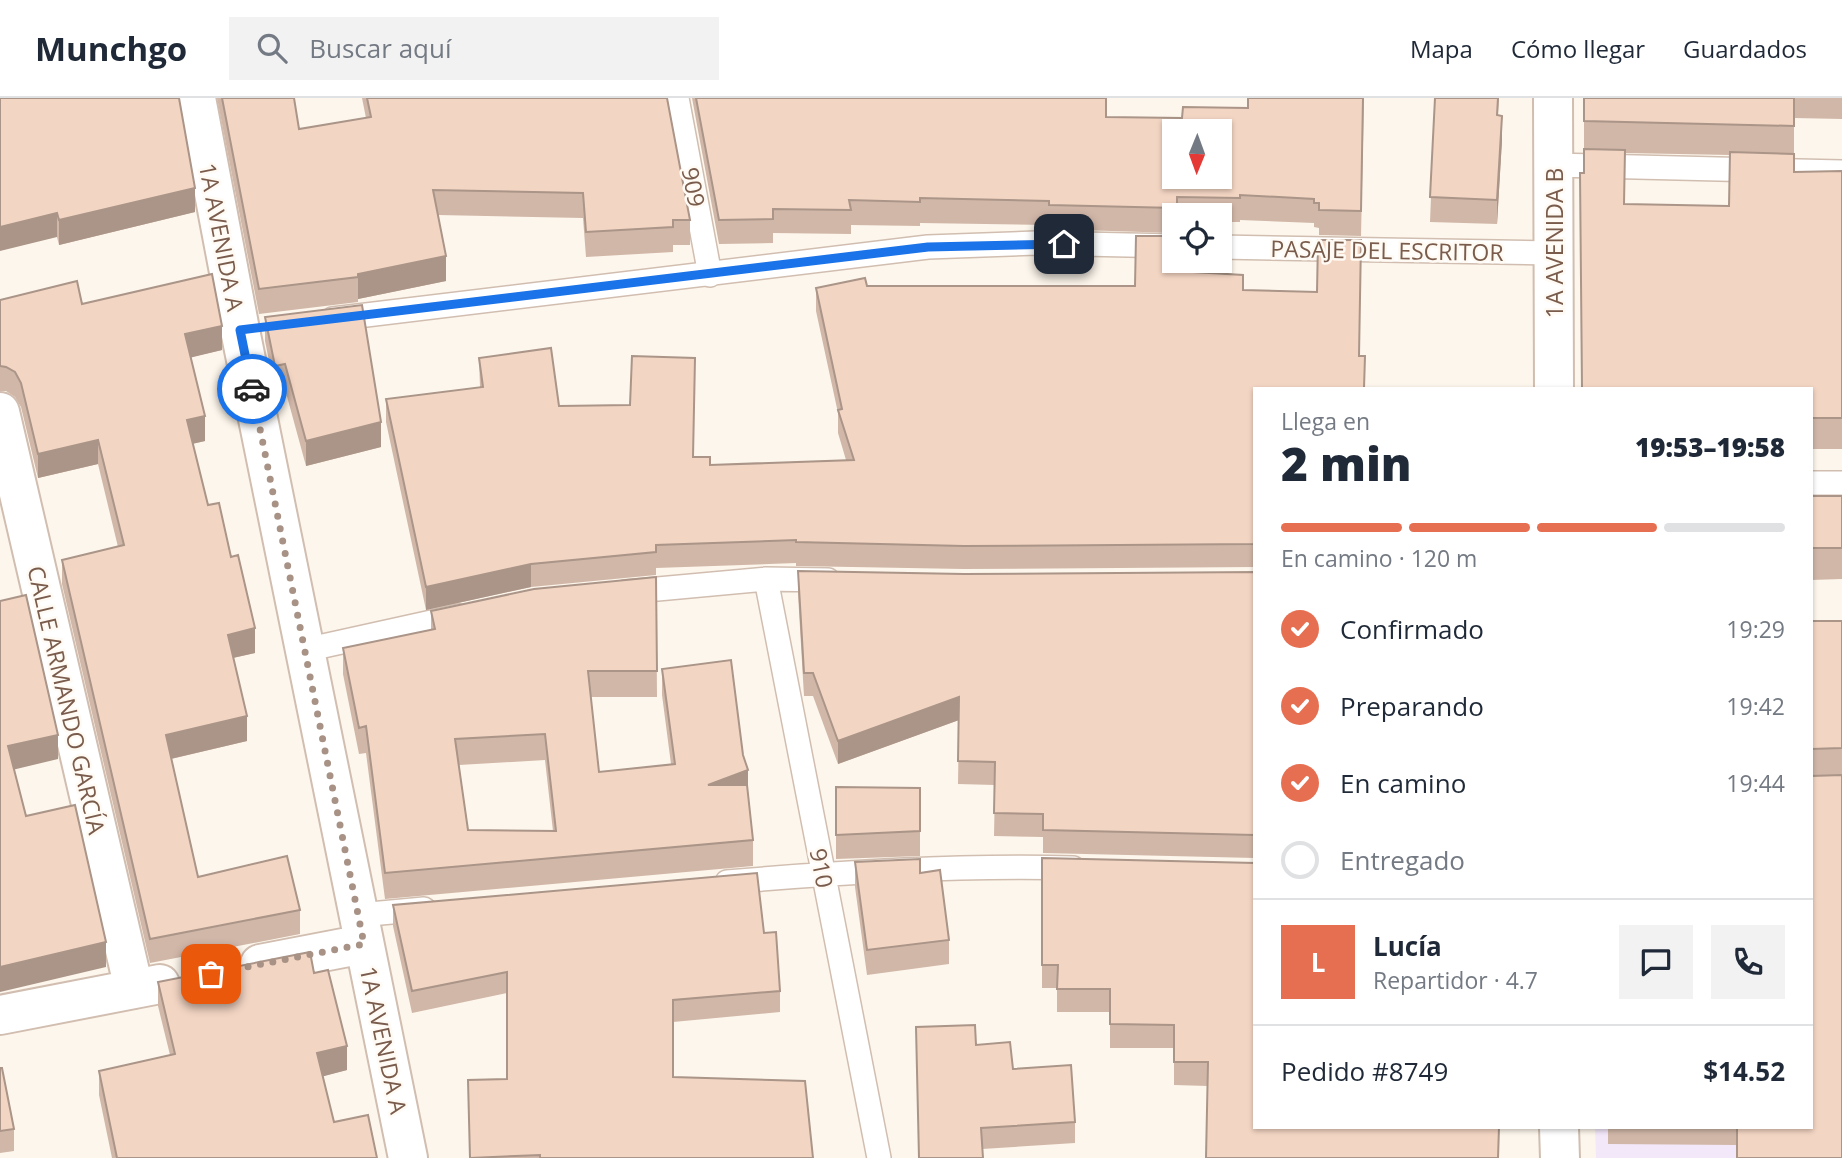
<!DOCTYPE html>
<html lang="es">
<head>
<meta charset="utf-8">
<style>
  body { margin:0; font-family:"Open Sans",sans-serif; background:#f2f2f3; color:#1f2937; height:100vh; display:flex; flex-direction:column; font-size:26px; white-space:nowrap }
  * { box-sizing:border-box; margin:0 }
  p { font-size:23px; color:#747a83 }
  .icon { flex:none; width:38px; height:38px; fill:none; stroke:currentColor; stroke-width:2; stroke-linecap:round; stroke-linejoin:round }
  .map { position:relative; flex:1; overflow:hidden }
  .drawer { position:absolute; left:1253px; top:289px; width:560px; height:742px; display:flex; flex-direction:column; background:#fff; border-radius:0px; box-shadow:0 2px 5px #0004 }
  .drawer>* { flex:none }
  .needle { width:46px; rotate:181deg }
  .fabs { position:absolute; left:1162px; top:21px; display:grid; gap:14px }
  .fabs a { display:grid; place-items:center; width:70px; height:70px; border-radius:0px; background:#fff; box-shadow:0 2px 5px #0004; font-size:35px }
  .pin { position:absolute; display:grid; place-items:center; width:60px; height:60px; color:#fff; margin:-30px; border-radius:14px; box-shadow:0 4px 10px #0006 }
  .courier { position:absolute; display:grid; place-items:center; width:70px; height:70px; margin:-35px; border:5px solid #1a73e8; border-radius:50%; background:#fff; color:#222; box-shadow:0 2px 9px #0007 }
  .summary em { font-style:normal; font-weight:800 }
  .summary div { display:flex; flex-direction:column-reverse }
  .summary { display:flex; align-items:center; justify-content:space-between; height:119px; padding:0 28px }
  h1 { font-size:46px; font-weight:800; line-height:52px }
  .bar { display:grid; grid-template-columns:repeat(4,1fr); gap:10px 7px; align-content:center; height:84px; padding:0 28px }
  .bar i { height:9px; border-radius:5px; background:#e0e1e3 }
  .bar .current { background:#e76f51 }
  .bar p { grid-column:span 4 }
  .line { display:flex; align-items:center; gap:18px; padding:0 28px; border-top:2px solid #e0e1e3 }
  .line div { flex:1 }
  .round { display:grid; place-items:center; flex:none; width:74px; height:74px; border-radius:0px; background:#f2f2f3 }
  ol { padding:0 28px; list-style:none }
  li { display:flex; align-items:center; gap:21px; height:77px }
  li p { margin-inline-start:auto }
  li .icon { padding:7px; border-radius:50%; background:#e76f51; color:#fff; stroke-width:4 }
  li:last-child { color:#747a83 }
  li i { width:38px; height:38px; border:4px solid #e0e1e3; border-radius:50% }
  header { display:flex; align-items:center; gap:42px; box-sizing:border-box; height:98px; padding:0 35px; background:#fff; border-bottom:2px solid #e0e1e3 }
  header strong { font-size:33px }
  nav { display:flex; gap:38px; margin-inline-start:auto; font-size:24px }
  .search { width:490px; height:63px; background:#f2f2f3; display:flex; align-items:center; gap:18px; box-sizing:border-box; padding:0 24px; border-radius:0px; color:#747a83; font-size:26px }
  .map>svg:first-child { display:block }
</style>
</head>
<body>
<header>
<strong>Munchgo</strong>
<div class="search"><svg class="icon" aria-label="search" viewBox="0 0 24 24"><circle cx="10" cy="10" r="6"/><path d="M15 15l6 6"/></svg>Buscar aquí</div>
<nav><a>Mapa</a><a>Cómo llegar</a><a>Guardados</a></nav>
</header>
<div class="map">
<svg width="1842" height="1060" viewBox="0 0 1842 1060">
  <rect width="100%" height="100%" fill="#fdf6ec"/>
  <path fill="#f3e8fa" d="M1595 1029H1811L1842 1060H1596Z"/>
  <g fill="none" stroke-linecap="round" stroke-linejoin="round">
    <g stroke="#d1beb0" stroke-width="26">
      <path id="lane" d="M677 0 710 177
        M1554 67 1842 74
        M1220 149 1554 155
        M333 221 928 149 1036 145 1174 148
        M1811 385H1842
        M766 481 879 1060
        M625 494 766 481 828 482
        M305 552 459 518
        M727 784C842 774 957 767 1073 770
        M359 817 424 811"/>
    </g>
    <g stroke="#d1beb0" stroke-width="42">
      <path id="street" d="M196 0 240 232 408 1060
        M1553 0 1554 290
        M0 314 134 891
        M260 866 364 846
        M0 917 160 886
        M1559 1029 1560 1060"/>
    </g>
    <use href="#lane" stroke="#fff" stroke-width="23"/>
    <use href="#street" stroke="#fff" stroke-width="38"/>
  </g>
  <path fill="#d1b7a8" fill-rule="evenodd" d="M0 0 195 114 59 147 57 139Z
    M217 0H294L299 31 366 20 362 0H667L690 122V147H673V154L586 159 583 120 438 117 446 183 358 201V204L259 216Z
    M692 0H1107V19L1182 20 1248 10 1364 0 1361 138 1319 137V130L1314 129V125L1240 122V124H1220V117H1174V135L1049 131V127L920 125V128L851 127V136L773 135V145L719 146Z
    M1435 0H1499L1498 17 1502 42 1497 126 1430 124Z
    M1584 0H1842V21L1794 20V74L1842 73V351H1811V290L1584 75ZM1625 55 1730 57 1729 108 1625 106Z
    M1361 142 1255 290V469L964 471 796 468V465L656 470V477L531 489 426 512 386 324V301L480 289 479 260 559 308 694 359 710 367 846 362 838 335V315L816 213V190L867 188H1135L1177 173 1243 192 1317 194Z
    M0 202 82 206 222 252 191 259 205 343 192 346 208 407 255 555 233 560 247 643 171 661 198 779 300 812V836L150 865 62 486V462L118 449 98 366 38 380 21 309 15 299 6 293H0Z
    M265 219 381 349 306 368 285 291 275 292 265 243Z
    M1811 398H1842V481L1811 482Z
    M798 473 964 476 1255 474V760L1043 755V739L994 738 995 687 958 686 959 622 838 666 813 598H804L798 496Z
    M656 479 657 599H591L599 674 671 666 662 597V571L748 698 753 742V768L385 801 366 655 359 656 343 576V550L431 532V513ZM545 662 553 733 468 732 459 667Z
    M1811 523H1842V1060L1737 1047 1608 1046V1029H1811Z
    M836 689 920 690V758L836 761Z
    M1042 760 1255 765 1208 988 1174 987V950H1110V914H1057V890H1042Z
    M855 764 920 775 949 842V866L867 877 855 789Z
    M393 807 764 835 780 893V914L673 924V979L813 1060H470L468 982 507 981V895L412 915 393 828Z
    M314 875 347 972 323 978 334 1024 377 1060H112L99 997V973L170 957 158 908V884Z
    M916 929 976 947 1013 971 1075 1024V1045L982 1051 983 1060H919Z
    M0 970 14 1031V1053L0 1055Z"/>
  <path fill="#aa9588" d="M1502 18V42L1497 126V102Z
    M195 90V114L59 147V122Z
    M57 115V139L0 153V129Z
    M446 158V183L358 201V176Z
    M222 228V252L185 261V236Z
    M205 318V343L187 347V322Z
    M381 324V349L306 368V343Z
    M98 342V366L38 380V356Z
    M531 466V489L426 512V489Z
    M255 530V555L228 561V537Z
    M959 599V622L838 666V643Z
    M247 618V643L166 662V637Z
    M58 637V661L8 673V648Z
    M748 672V698L708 687Z
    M106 844V869L0 894V869Z
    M347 948V972L317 980V955Z"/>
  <path fill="#f3d5c3" stroke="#aa9588" stroke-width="2" fill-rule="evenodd" d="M0 0H179L195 90 59 122 57 115 0 129Z
    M222 0H294L299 31 371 19 367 0H667L690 122H673V129L586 134 583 95 433 92 446 158 358 176V179L259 191Z
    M696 0H1106V19L1182 20 1183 9 1248 10V0H1363L1361 113 1319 112V105H1314V101L1240 97V100L1177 99V110L1049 107V103L920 100V104L849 102 851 112 773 111V121L719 122ZM1174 33H1220V79H1174Z
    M1435 0H1498L1497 17 1502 18 1497 102 1430 99Z
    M1584 0H1794V28L1584 23Z
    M1584 51 1625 52 1624 106 1729 108 1730 54 1794 56V74L1842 73V320H1811V290H1582L1580 75H1584Z
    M1136 138H1174V163H1177V173L1243 177V192L1317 194 1318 142H1361L1359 258H1365L1364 290H1255V446L964 448 796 444V442L656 447V454L531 466 426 489 386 301 483 289 479 260 551 250 559 308 630 307 632 258 695 260 693 359H710V367L854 362 838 312 842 311 816 190 865 180 867 188H1135Z
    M212 176 222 228 185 236 205 318 187 322 208 407 219 405 231 459 238 457 255 530 228 537 247 618 166 637 198 779 287 758 300 812 150 841 62 462 124 447 98 342 38 356 21 285 15 274 6 269 0 268V202L77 183 82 206Z
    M362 207 381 324 306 343 285 266 275 268 265 219Z
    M1811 398H1842V450H1811Z
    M798 473 964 476 1255 474V737L1043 732V716L994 715 995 664 958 663 959 599 838 643 813 575H804Z
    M656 479 657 573H588L599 674 675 666 662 571 731 562 743 657 748 672 708 687H747L753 742 385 775 366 628 359 630 343 550 435 531 431 513 534 491ZM545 636 556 733 468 732 455 641Z
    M26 497 58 637 8 648 26 718 75 707 106 844 0 869V503Z
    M1811 523H1842V650L1811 651Z
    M1842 677V1060H1737V1029H1811V678Z
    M836 689 920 690V733L836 737Z
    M1042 760 1255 765V1029H1499L1498 1060H1206L1208 964H1174V927L1110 926V891H1057L1058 867H1042Z
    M920 761V775L940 772 949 842 867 852 855 764Z
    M757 775 764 835 776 834 780 893 673 902V979L805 983 813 1060H540V1057L470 1060 468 982 507 981V874L412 893 393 807Z
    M310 854 314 875 328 872 347 948 317 955 334 1024 368 1017 377 1060H117L99 973 175 956 158 884Z
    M975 927 976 947 1010 944 1013 971 1071 967 1075 1024 981 1030 983 1060H919L916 929Z
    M0 970H2L14 1031 0 1033Z"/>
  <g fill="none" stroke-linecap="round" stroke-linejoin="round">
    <path stroke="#a89285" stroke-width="7" stroke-dasharray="0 12.6" d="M211 876 364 846 252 291"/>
    <path stroke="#1a73e8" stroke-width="9" d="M252 291 240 232 928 149 1064 146"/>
  </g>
  <g text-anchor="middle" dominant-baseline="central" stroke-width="5" stroke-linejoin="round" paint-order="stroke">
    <g font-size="23" fill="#7a5c4d" stroke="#fffaf3">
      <text transform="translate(694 89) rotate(79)">909</text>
      <text transform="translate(222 139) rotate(79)">1A AVENIDA A</text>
      <text transform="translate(1554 145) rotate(-90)">1A AVENIDA B</text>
      <text transform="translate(1387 152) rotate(1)">PASAJE DEL ESCRITOR</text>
      <text transform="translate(67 602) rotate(77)">CALLE ARMANDO GARCÍA</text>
      <text transform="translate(822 770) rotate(79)">910</text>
      <text transform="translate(384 942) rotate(78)">1A AVENIDA A</text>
    </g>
  </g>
</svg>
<div class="fabs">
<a><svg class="needle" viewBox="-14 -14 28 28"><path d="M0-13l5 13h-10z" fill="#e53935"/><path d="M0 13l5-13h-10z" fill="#747a83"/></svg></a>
<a><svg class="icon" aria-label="locate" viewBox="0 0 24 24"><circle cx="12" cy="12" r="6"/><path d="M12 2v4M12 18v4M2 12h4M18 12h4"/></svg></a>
</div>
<div class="pin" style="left:211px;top:876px;background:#ea580c"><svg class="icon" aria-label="bag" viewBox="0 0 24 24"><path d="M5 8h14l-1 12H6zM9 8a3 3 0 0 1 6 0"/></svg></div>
<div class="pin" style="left:1064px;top:146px;background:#1f2937"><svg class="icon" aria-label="home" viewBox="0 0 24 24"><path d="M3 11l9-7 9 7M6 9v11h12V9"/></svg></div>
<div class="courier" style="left:252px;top:291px"><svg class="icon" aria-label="car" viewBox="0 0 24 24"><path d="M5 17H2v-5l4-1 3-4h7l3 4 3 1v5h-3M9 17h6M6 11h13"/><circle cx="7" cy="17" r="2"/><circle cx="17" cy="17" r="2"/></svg></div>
<section class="drawer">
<div class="summary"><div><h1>2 min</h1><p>Llega en</p></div><em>19:53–19:58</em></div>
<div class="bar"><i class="current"></i><i class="current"></i><i class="current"></i><i></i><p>En camino · 120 m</p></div>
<ol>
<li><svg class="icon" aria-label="check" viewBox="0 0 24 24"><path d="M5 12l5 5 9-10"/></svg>Confirmado<p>19:29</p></li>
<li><svg class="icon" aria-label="check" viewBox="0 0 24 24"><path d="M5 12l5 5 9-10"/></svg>Preparando<p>19:42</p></li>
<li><svg class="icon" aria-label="check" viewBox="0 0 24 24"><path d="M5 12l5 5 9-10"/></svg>En camino<p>19:44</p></li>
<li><i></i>Entregado</li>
</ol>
<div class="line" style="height:126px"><b class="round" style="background:#e76f51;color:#fff">L</b><div><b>Lucía</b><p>Repartidor · 4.7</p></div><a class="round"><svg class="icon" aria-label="chat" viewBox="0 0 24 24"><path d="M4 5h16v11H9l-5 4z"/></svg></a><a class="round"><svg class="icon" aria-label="phone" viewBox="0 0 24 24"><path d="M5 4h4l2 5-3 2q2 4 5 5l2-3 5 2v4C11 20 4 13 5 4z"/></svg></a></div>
<div class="line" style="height:91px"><div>Pedido #8749</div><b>$14.52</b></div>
</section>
</div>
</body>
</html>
